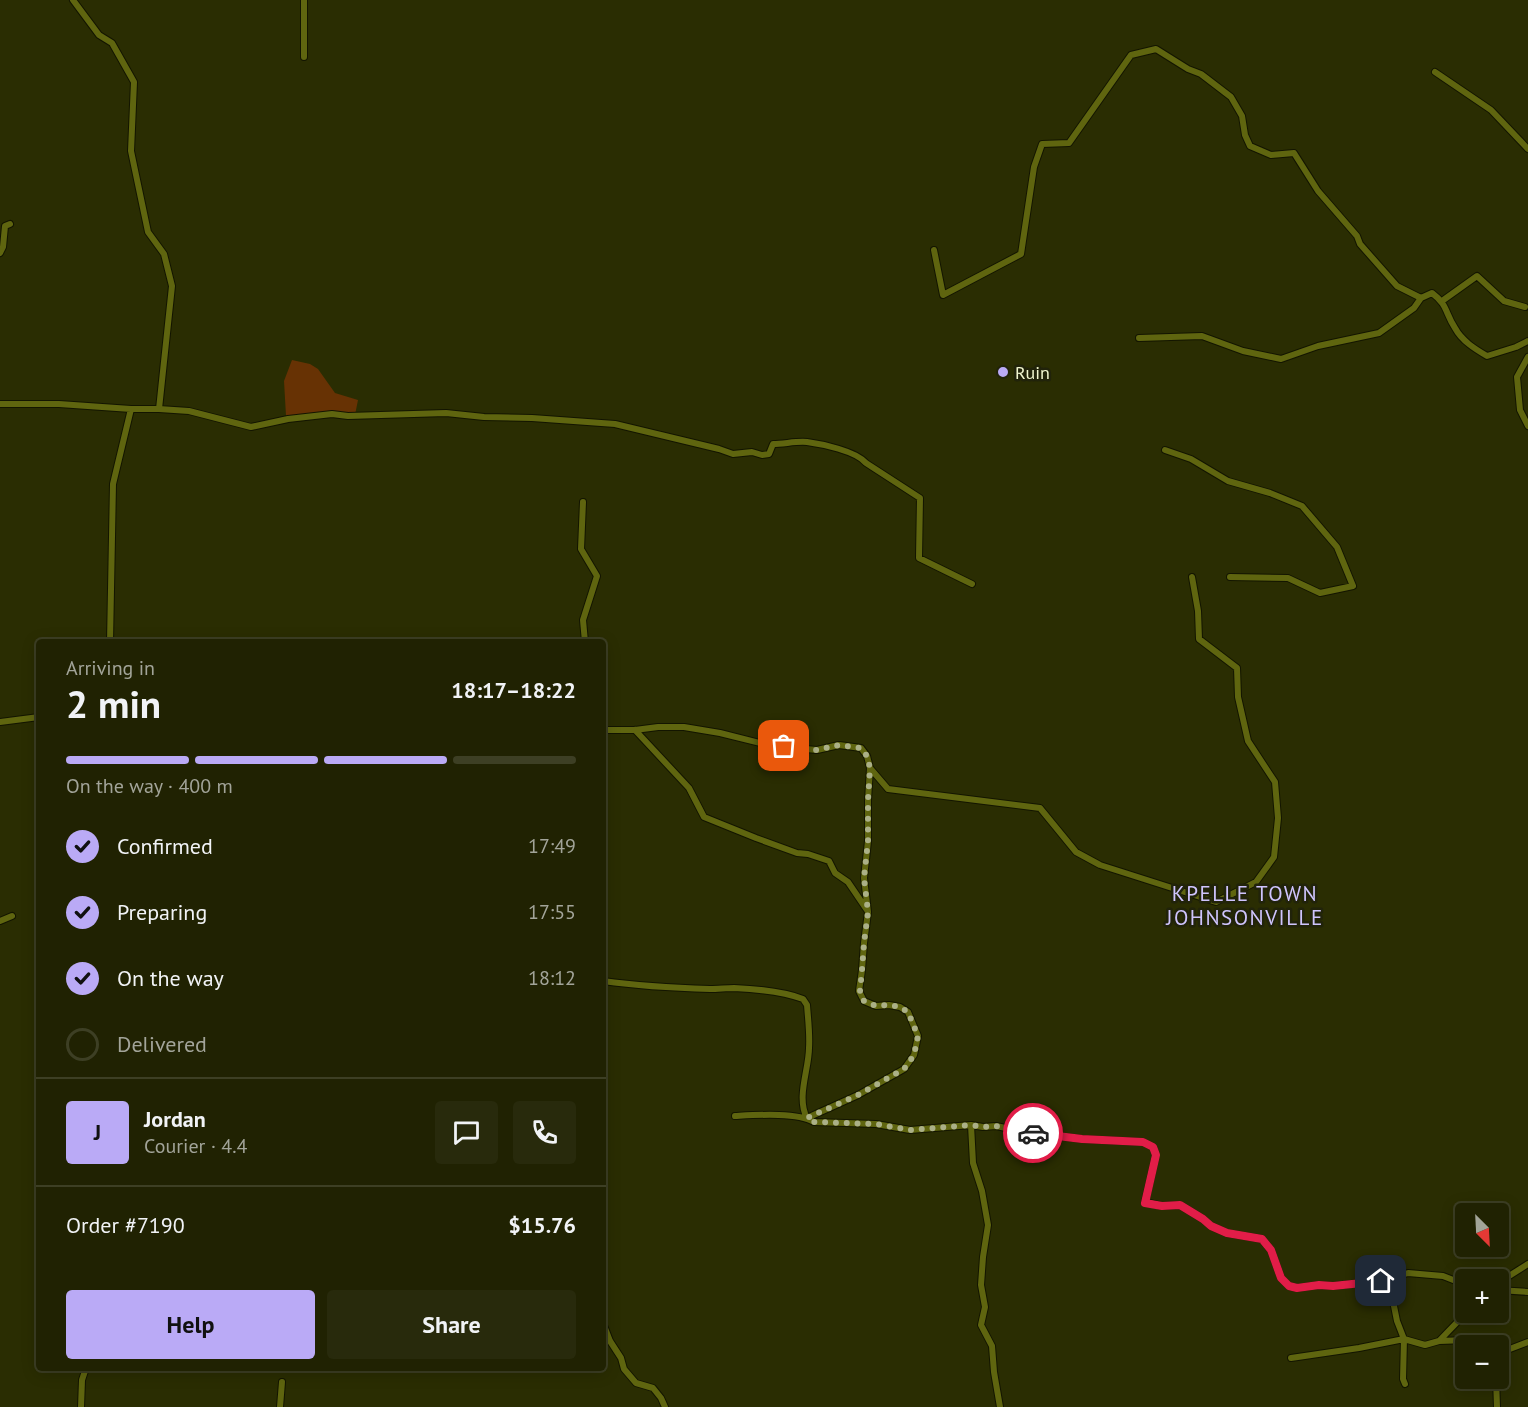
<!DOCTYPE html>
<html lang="en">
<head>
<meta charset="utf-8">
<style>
  body { margin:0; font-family:"PT Sans",sans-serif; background:#282a0c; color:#f1f3f6; height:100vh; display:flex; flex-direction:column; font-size:22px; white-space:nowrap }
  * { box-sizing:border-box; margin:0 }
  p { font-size:20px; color:#a2a499 }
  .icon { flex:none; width:33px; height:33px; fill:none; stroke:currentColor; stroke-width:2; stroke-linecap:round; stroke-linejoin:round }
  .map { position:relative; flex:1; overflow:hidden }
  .sheet { position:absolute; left:36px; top:639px; width:570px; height:732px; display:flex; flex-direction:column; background:#202202; border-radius:6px; box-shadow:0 3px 15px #0003,0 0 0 2px #3d3f24 }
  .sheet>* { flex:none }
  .needle { width:39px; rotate:156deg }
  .fabs { position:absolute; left:1455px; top:1203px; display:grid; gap:12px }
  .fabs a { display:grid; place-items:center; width:54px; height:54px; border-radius:6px; background:#202202; box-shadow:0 3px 15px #0003,0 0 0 2px #3d3f24; font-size:30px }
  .pin { position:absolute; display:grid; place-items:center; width:51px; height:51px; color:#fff; margin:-26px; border-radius:12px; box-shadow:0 3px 9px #0006 }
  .courier { position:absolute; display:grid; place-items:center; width:60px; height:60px; margin:-30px; border:4px solid #e11d48; border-radius:50%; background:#fff; color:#222; box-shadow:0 2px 8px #0007 }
  .overview em { font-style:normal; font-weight:700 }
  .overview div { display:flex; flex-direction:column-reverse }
  .overview { display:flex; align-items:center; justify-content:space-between; height:102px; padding:0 30px }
  h1 { font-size:39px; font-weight:700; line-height:45px }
  .bar { display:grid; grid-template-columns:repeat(4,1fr); gap:9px 6px; align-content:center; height:72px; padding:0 30px }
  .bar i { height:8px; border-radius:4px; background:#3d3f24 }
  .bar .selected { background:#baaaf6 }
  .bar p { grid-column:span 4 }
  .line { display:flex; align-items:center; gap:15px; padding:0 30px; border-top:2px solid #3d3f24 }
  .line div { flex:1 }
  .round { display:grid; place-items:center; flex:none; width:63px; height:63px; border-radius:6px; background:#282a0c }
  ol { padding:0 30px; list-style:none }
  li { display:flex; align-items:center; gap:18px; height:66px }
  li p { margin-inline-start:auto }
  li .icon { padding:6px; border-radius:50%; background:#baaaf6; color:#111; stroke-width:4 }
  li:last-child { color:#a2a499 }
  li i { width:33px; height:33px; border:3px solid #3d3f24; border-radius:50% }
  .action { display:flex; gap:12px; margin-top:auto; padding:12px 30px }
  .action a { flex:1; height:69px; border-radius:6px; background:#baaaf6; color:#111; font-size:24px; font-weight:700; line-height:69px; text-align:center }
  .action a+a { background:#282a0c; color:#f1f3f6 }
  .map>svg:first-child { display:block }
</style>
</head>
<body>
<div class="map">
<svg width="1528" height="1407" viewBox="0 0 1528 1407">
  <rect width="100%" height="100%" fill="#2a2d02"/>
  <path fill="#673204" d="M292 360 310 364 318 369 335 393 358 400 355 415 332 413 286 416 284 381Z"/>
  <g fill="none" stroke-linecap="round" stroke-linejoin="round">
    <g stroke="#131500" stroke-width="8">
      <path id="minor" d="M73 0 99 35 112 43 134 82 131 151 148 232 164 254 172 286 159 409
        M304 57V0
        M1435 72 1491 110 1528 149
        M934 250 943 295 1021 254 1034 167 1042 144 1069 143 1131 55 1156 49 1188 69 1201 74 1231 97 1242 116 1245 135 1250 146 1271 155 1294 153 1318 191 1357 236 1360 244 1397 286 1421 298
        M0 253 3 247 5 226 10 224
        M1442 301 1477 276 1504 301 1525 307
        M1139 338 1202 336 1243 351 1281 359 1318 346 1379 333 1414 308 1421 298 1432 293C1448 305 1445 313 1455 328 1462 341 1475 349 1487 356L1516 347 1528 341
        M1528 357 1517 377 1520 410 1528 426
        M0 404H59L131 409H159L189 411 251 427 288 419 332 414 348 416 446 413 484 417 532 418 615 424 719 449 733 454 752 452 762 455 769 454 773 444C784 444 796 441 807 442 822 444 856 451 866 463L920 498 919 558 972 584
        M1165 450 1191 459 1228 481 1270 493 1302 506 1337 547 1353 586 1320 593 1288 578 1230 577
        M583 502 581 549 597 576 583 620 585 642
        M110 642 113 484 131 409
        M0 722 39 717
        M603 730H635L658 727H684L720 733 772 746 817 750 839 745 861 748 867 756 870 768 868 800V841L864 878 868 912 864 943 862 970 859 991 864 1001 876 1006 889 1005 900 1007 908 1012 918 1036 914 1055 904 1069 858 1095 807 1118
        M635 730 689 788 704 817 756 838 797 853 808 854 829 861 835 873 848 882 867 910
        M870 768 888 789 1040 808 1076 852 1100 865 1216 902 1256 882 1274 857 1278 818 1275 782 1248 741 1238 697 1237 668 1199 639 1198 611 1192 577
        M0 921 12 916
        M603 981C639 986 675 988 710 989 718 989 726 988 734 988 757 989 782 991 803 999L807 1005C808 1019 810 1034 809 1048 809 1069 796 1098 807 1118
        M735 1116C755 1115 797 1112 814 1122L876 1124 910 1130 971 1125 983 1127 996 1126 1025 1132 1082 1139 1143 1142 1153 1147 1156 1155 1145 1202 1162 1206 1180 1205 1203 1219 1211 1226 1227 1233 1262 1239 1271 1250 1281 1278 1289 1286 1297 1288 1319 1285 1333 1286 1386 1280 1408 1273 1443 1276 1466 1285
        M971 1125 973 1163 982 1191 988 1225 983 1257 981 1285 985 1307 981 1325 992 1346 994 1372 1000 1407
        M1381 1281 1391 1291 1397 1321 1404 1339 1425 1345 1439 1341 1467 1312
        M1498 1283 1528 1264
        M1498 1290 1528 1292
        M603 1309V1319
        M603 1323 610 1341 621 1358 624 1369 636 1383 653 1388 661 1398 665 1407
        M1439 1341 1497 1339
        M1498 1356 1502 1352 1528 1342
        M1291 1358 1359 1348 1404 1339 1403 1379 1405 1384
        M1496 1378 1497 1407
        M81 1407 82 1380 86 1368
        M280 1407 282 1382"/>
    </g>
    <use href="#minor" stroke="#5f650f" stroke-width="6"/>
  </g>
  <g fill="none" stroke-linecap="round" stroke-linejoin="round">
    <path stroke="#abb087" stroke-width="6" stroke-dasharray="0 10.8" d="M784 746 793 748 817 750 839 745 861 748 867 756 870 768 868 800V841L864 878 868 912 864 943 862 970 860 991 864 1001 876 1006 889 1005 900 1007 908 1012 918 1036 914 1055 904 1069 858 1095 807 1118 814 1122 876 1124 910 1130 972 1125 983 1127 996 1126 1033 1133"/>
    <path stroke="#e11d48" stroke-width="8" d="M1033 1133 1082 1139 1143 1142 1153 1147 1156 1155 1145 1203 1162 1206 1180 1205 1203 1219 1211 1226 1227 1233 1262 1239 1271 1250 1281 1278 1289 1286 1297 1288 1319 1285 1333 1286 1381 1281"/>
  </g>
  <circle fill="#baaaf6" stroke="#21230a" stroke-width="2" cx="1003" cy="372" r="6"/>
  <g text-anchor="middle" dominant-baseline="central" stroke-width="5" stroke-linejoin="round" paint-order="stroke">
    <g font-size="18" fill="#f1f6cf" stroke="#21230a" text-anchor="start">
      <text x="1015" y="372">Ruin</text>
    </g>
    <g font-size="21" letter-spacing="1.5" fill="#cfc4fd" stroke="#21230a">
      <text x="1245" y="893">KPELLE TOWN<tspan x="1245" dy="24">JOHNSONVILLE</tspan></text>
    </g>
  </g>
</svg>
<div class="fabs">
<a><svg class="needle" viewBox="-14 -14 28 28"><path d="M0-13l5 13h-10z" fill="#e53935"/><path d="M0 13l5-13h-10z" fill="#a2a499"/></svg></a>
<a>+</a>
<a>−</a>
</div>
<div class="pin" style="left:784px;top:746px;background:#ea580c"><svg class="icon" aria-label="bag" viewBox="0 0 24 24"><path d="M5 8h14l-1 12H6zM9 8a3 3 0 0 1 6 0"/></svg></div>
<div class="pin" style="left:1381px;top:1281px;background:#1f2937"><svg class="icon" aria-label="home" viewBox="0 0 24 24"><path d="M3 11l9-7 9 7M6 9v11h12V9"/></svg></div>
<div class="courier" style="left:1033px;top:1133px"><svg class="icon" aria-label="car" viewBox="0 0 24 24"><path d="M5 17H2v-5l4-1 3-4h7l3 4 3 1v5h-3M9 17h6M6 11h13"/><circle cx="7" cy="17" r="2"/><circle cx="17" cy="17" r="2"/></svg></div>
<section class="sheet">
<div class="overview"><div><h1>2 min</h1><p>Arriving in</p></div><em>18:17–18:22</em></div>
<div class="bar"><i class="selected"></i><i class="selected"></i><i class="selected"></i><i></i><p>On the way · 400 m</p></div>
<ol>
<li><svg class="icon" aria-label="check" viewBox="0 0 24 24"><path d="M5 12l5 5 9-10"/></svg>Confirmed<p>17:49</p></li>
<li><svg class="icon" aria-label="check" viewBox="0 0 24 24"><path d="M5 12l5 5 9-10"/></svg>Preparing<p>17:55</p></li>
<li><svg class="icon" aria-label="check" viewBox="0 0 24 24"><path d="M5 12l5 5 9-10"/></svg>On the way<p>18:12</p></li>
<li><i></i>Delivered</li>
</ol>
<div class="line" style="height:108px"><b class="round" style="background:#baaaf6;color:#111">J</b><div><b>Jordan</b><p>Courier · 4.4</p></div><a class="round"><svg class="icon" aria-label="chat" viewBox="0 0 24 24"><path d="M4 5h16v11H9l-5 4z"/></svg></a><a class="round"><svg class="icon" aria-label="phone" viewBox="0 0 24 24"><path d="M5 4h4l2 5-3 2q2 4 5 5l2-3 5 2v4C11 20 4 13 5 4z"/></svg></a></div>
<div class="line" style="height:78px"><div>Order #7190</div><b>$15.76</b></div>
<div class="action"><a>Help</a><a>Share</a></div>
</section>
</div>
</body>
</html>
